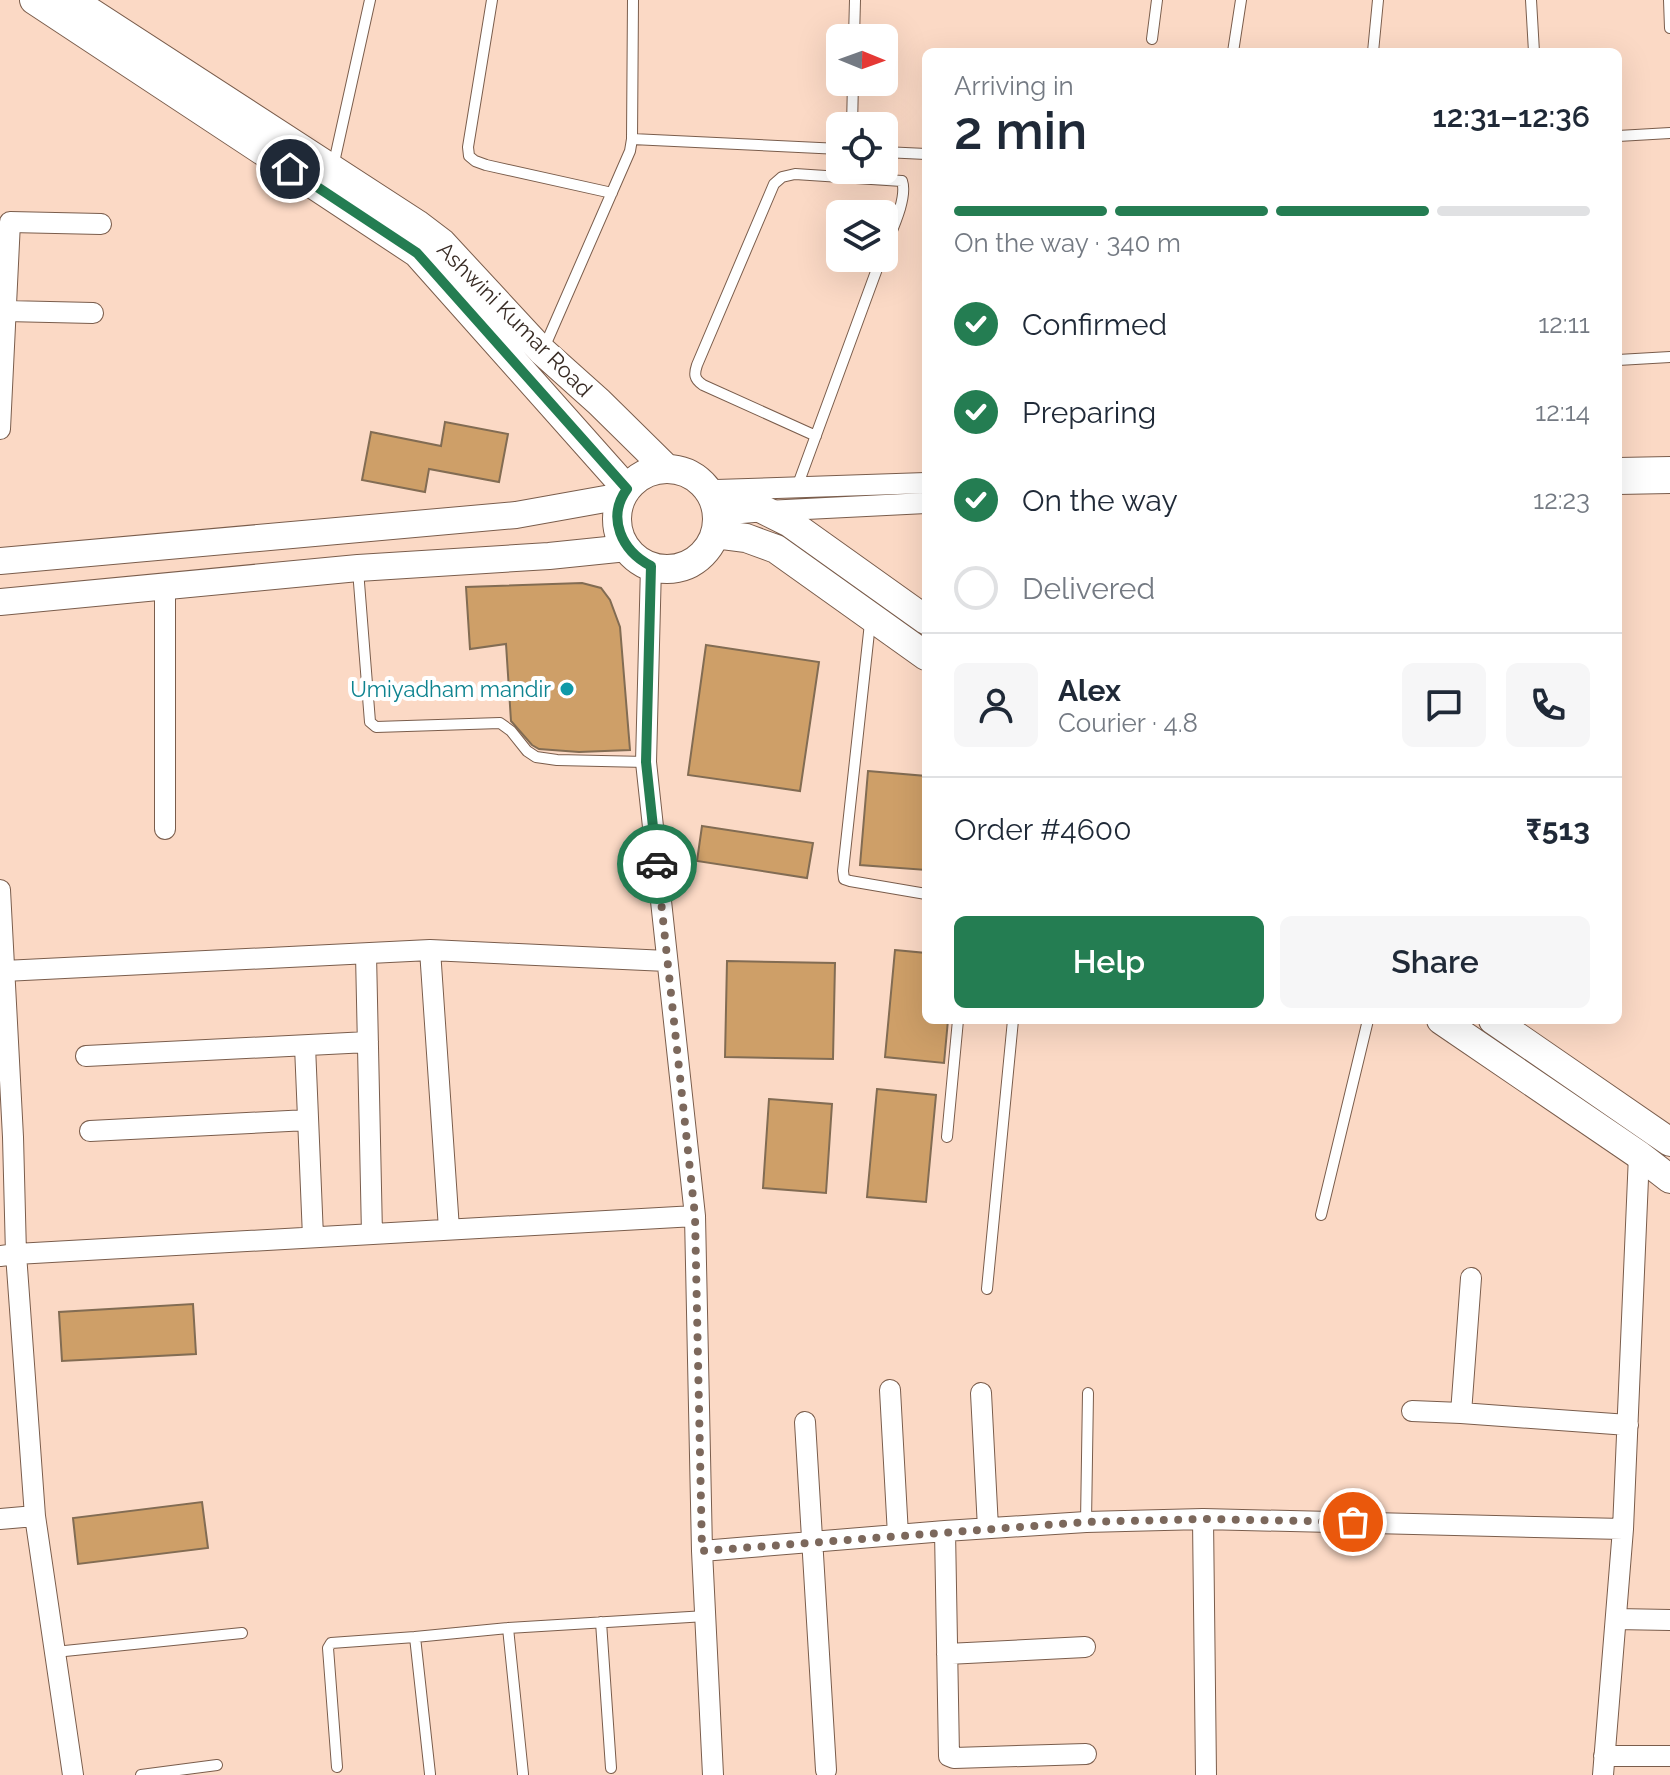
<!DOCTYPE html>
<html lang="en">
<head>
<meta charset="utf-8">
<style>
  body { margin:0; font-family:Raleway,sans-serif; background:#f6f6f7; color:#1f2937; height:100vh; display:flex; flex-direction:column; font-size:30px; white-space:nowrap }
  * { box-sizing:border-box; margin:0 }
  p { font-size:26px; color:#747a83 }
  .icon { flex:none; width:44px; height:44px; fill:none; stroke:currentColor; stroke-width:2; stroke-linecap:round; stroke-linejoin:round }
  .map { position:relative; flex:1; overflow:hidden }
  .drawer { position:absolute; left:922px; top:48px; width:700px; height:976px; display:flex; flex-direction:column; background:#fff; border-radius:12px; box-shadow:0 8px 32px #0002 }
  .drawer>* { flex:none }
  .needle { width:52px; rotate:91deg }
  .controls { position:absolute; left:826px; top:24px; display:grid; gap:16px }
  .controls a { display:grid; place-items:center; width:72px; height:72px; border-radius:12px; background:#fff; box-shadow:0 8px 32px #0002; font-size:40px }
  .pin { position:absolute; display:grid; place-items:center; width:68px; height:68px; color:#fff; margin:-34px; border:4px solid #fff; border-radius:50%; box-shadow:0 2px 8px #0007 }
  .courier { position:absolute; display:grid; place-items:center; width:80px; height:80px; margin:-40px; border:6px solid #247d52; border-radius:50%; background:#fff; color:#222; box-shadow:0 2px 10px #0007 }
  .headline em { font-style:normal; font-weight:600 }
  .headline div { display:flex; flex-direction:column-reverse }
  .headline { display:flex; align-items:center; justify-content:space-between; height:136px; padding:0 32px }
  h1 { font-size:52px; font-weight:600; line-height:60px }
  .bar { display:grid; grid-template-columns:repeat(4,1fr); gap:12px 8px; align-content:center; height:96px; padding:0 32px }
  .bar i { height:10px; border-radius:6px; background:#e0e1e3 }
  .bar .on { background:#247d52 }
  .bar p { grid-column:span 4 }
  .line { display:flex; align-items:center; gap:20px; padding:0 32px; border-top:2px solid #e0e1e3 }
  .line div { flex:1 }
  .round { display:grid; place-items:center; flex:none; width:84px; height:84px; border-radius:12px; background:#f6f6f7 }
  ol { padding:0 32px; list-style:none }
  li { display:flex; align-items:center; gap:24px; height:88px }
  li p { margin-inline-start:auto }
  li .icon { padding:8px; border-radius:50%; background:#247d52; color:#fff; stroke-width:4 }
  li:last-child { color:#747a83 }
  li i { width:44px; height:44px; border:4px solid #e0e1e3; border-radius:50% }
  .action { display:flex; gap:16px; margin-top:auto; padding:16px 32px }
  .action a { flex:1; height:92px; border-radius:12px; background:#247d52; color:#fff; font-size:32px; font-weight:600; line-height:92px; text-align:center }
  .action a+a { background:#f6f6f7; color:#1f2937 }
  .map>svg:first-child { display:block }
</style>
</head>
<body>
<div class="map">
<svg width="1670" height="1775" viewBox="0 0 1670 1775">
  <rect width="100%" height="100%" fill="#fbd9c5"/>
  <path fill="#ce9f68" stroke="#826c53" stroke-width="2" d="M445 422 508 434 499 482 429 469 425 492 362 480 371 432 441 446Z
    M582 583 601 588 610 600 620 627 630 750 579 752 539 749 532 745 511 721 506 644 470 649 466 587Z
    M706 645 819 662 800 791 688 775Z
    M868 771 926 776V870L860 865Z
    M702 826 813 843 807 878 697 861Z
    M895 950 926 953V1020H948L944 1063 885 1057Z
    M727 961 835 963 833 1059 725 1057Z
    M877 1089 936 1095 926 1202 867 1197Z
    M769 1099 832 1104 826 1193 763 1188Z
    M193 1304 196 1354 62 1361 59 1312Z
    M202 1502 208 1548 78 1564 73 1518Z"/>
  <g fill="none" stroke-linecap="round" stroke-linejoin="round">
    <g stroke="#7a5d4c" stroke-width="12">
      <path id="service" d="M492 0 468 147 469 156 475 161 486 165 612 193
        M1531 0 1534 52
        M1669 0 1670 28
        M854 38 855 0
        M1152 39 1157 0
        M1233 52 1241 0
        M1373 52 1378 0
        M852 126 853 82
        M1618 136 1670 133
        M632 139 840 149
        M884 152 926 154
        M333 167 370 0
        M544 348 630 151 632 139 633 0
        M1618 360 1670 357
        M816 436 703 385C694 379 694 374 697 365L774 184 782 177 795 174 902 181C908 198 891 232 884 250
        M797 487 881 258
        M358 570 370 722 376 727 500 723 511 731 527 751 536 757 557 760 646 762
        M870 623 843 871 844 879 850 881 926 894
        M947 1137 958 1020
        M1321 1215 1368 1020
        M987 1289 1013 1020
        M1086 1522 1088 1393
        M601 1622 611 1768
        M508 1628 523 1774
        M415 1637 430 1774
        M55 1652 242 1633
        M337 1767 328 1648 331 1643 415 1637 508 1628 706 1616
        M141 1775 217 1765"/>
    </g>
    <g stroke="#7a5d4c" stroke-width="22">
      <path id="minor" d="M6 311 93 313
        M0 429 10 222 101 224
        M1618 468 1670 467
        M1618 484 1670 483
        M716 490 926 483
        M717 515 766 511 926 503
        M651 566 646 762 695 1216 702 1551 713 1775
        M165 586V829
        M0 890 13 1137 16 1254 35 1516 73 1775
        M430 950 667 961
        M366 954 372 1234
        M4 971 430 950 449 1229
        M305 1046 313 1237
        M86 1056 368 1042
        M90 1131 308 1120
        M0 1256 16 1254 695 1216
        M890 1390 898 1535
        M981 1393 988 1528
        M1412 1411 1461 1413 1628 1425
        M1461 1413 1471 1278
        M805 1422 826 1770
        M0 1519 35 1516
        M1203 1519 1206 1775
        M945 1531 949 1756 954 1758 1086 1754
        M702 1551 945 1531 1086 1522 1203 1519 1623 1529
        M1616 1619 1670 1620
        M947 1654 1085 1647
        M1604 1756H1670
        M1603 1775 1623 1529 1639 1155"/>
    </g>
    <g stroke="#7a5d4c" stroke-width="28">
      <path id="tertiary" d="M0 561 516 515 622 496
        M0 602 358 568 549 556 627 548"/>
    </g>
    <g stroke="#7a5d4c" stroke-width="30">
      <path id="secondary" d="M34 0 417 253 627 489
        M72 0 417 224 442 243 542 351 599 402 666 468
        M617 519a50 50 0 1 1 100 0a50 50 0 1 1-100 0Z
        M713 497 760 508 790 523 926 620
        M715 534 746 538 776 549 926 656
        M1441 1020 1639 1155 1670 1179
        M1493 1020 1670 1142"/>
    </g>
    <use href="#service" stroke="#fff" stroke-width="10"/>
    <use href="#minor" stroke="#fff" stroke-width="20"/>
    <use href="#tertiary" stroke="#fff" stroke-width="26"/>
    <use href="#secondary" stroke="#fff" stroke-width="28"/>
  </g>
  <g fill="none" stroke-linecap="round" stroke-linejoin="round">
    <path stroke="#7c685c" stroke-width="8" stroke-dasharray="0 14.4" d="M657 864 695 1216 702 1551 1086 1522 1203 1519 1353 1522"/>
    <path stroke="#247d52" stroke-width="10" d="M290 169 417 253 627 489C606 518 622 551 651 566L646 762 657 864"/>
  </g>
  <circle fill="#0f9aa8" stroke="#fff" stroke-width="3" cx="567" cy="689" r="8"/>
  <g text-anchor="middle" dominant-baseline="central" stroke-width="8" stroke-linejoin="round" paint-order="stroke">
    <g font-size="22" fill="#382b24" stroke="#fff">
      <text transform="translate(515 319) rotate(45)">Ashwini Kumar Road</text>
    </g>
    <g font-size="22" fill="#0d838f" stroke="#fff" text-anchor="end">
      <text x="551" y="689">Umiyadham mandir</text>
    </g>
  </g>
</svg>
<div class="controls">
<a><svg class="needle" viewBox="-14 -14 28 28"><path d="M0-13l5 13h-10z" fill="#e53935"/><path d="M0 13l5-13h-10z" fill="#747a83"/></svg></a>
<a><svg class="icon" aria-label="locate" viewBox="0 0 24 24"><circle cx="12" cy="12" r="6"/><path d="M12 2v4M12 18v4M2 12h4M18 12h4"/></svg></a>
<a><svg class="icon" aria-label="layers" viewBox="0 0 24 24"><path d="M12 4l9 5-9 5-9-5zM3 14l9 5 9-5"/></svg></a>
</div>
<div class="pin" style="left:1353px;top:1522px;background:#ea580c"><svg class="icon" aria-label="bag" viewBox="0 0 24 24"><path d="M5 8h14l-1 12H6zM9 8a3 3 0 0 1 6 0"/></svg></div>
<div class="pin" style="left:290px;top:169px;background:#1f2937"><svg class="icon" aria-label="home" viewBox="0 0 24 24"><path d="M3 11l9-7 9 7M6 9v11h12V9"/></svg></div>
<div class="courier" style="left:657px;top:864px"><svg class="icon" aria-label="car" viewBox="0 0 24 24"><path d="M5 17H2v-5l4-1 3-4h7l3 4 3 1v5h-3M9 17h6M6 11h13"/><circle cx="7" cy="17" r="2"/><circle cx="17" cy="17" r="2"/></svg></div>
<section class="drawer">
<div class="headline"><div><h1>2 min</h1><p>Arriving in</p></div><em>12:31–12:36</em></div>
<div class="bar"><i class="on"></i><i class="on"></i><i class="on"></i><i></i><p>On the way · 340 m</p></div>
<ol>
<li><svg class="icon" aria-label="check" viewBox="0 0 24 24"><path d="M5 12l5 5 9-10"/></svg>Confirmed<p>12:11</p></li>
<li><svg class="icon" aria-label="check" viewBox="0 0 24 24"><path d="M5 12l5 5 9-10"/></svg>Preparing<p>12:14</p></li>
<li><svg class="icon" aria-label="check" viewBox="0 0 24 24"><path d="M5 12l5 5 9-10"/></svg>On the way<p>12:23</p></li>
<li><i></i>Delivered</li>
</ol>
<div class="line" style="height:144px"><a class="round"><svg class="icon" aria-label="person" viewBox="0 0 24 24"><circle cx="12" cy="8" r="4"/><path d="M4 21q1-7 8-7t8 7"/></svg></a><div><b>Alex</b><p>Courier · 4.8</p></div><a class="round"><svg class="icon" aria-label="chat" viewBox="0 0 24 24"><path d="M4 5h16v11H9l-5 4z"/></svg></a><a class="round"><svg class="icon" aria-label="phone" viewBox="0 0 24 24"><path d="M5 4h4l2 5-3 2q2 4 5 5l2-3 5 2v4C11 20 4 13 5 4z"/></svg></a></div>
<div class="line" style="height:104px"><div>Order #4600</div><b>₹513</b></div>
<div class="action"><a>Help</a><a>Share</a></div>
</section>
</div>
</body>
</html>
